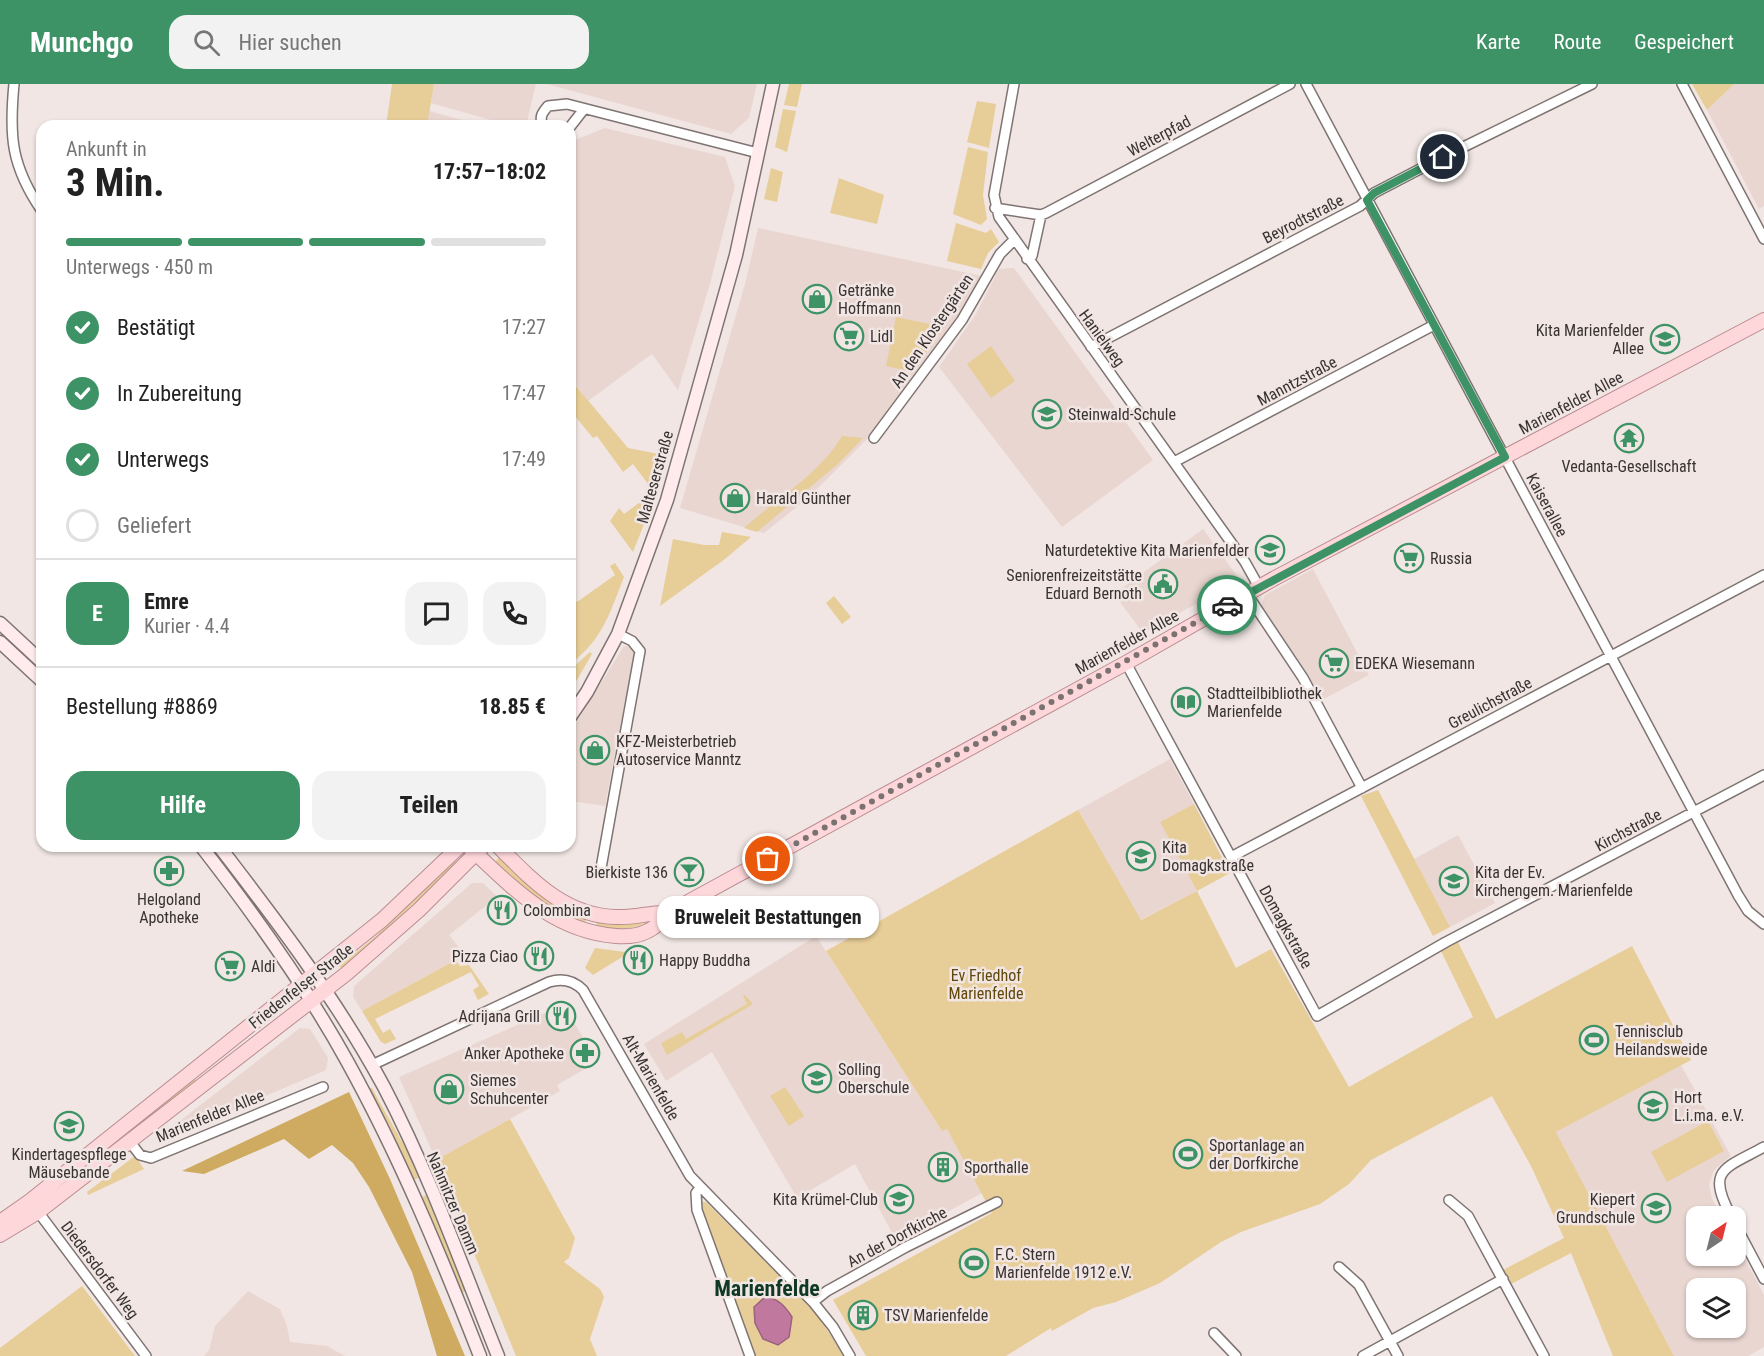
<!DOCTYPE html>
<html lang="de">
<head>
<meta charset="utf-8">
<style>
  body { margin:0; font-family:"Roboto Condensed",sans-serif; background:#f2f2f2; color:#222; height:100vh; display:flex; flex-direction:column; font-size:22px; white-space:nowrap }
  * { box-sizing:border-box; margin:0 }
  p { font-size:20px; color:#767676 }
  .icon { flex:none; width:33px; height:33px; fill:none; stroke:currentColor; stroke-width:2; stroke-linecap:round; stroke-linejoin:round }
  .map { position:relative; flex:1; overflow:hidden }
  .panel { position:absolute; left:36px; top:36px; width:540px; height:732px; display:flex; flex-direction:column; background:#fff; border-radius:18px; box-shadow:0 2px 4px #0004 }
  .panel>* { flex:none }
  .needle { width:39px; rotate:35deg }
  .controls { position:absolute; left:1686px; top:1122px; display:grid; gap:12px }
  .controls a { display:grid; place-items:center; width:60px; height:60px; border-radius:12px; background:#fff; box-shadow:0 2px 4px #0004; font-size:30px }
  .pin { position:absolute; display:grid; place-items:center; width:51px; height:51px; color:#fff; margin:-26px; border:3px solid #fff; border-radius:50%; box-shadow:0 2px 6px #0007 }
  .courier { position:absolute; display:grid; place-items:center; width:60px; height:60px; margin:-30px; border:4px solid #3d9366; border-radius:50%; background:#fff; color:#222; box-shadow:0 2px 8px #0007 }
  .bubble { position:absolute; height:42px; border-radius:18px; background:#fff; box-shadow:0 2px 4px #0004; font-size:20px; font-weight:700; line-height:42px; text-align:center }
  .summary em { font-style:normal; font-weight:700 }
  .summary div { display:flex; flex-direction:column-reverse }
  .summary { display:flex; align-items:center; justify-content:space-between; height:102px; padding:0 30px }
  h1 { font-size:39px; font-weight:700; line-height:45px }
  .bar { display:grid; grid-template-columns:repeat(4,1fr); gap:9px 6px; align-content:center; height:72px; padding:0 30px }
  .bar i { height:8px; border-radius:4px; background:#e0e0e0 }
  .bar .current { background:#3d9366 }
  .bar p { grid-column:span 4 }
  .line { display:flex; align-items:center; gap:15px; padding:0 30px; border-top:2px solid #e0e0e0 }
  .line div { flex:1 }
  .round { display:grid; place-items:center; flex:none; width:63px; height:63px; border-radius:18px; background:#f2f2f2 }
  ol { padding:0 30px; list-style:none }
  li { display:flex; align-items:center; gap:18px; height:66px }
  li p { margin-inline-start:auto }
  li .icon { padding:6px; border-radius:50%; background:#3d9366; color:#fff; stroke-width:4 }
  li:last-child { color:#767676 }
  li i { width:33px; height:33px; border:3px solid #e0e0e0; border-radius:50% }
  .button { display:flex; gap:12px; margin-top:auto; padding:12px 30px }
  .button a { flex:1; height:69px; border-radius:18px; background:#3d9366; color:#fff; font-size:24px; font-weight:700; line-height:69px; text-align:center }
  .button a+a { background:#f2f2f2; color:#222 }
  header { display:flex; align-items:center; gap:36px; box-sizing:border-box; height:84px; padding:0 30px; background:#3d9366; color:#fff }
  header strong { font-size:28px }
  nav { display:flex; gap:33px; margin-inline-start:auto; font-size:21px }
  .search { width:420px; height:54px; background:#f2f2f2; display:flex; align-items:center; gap:15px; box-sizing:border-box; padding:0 21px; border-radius:18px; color:#767676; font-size:22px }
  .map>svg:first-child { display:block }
</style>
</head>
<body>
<header>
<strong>Munchgo</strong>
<div class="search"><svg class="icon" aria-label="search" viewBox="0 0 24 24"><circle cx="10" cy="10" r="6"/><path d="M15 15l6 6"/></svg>Hier suchen</div>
<nav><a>Karte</a><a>Route</a><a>Gespeichert</a></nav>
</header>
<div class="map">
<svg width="1764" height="1272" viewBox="0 0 1764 1272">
  <rect width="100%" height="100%" fill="#f1e6e3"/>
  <path fill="#e9d6d1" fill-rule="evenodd" d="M434 0H536L526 42H512L431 19Z
    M547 0H757L749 34 731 50Z
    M1734 0H1764V122L1759 125 1707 26Z
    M429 27 484 42H427Z
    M605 44 725 73 735 102 710 200 678 306 652 270 588 317 570 293V58Z
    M758 144 982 192 956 236 870 352 808 414 764 449 680 424 745 200Z
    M1014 184 1153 376 1062 443 939 283 976 230 999 185Z
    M1203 445 1237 492 1232 500 1143 549 1114 510Z
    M1313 485 1369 591 1320 617 1261 522 1265 511Z
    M624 562 631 563 634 570 605 722 570 717V649Z
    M1170 675 1194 720 1160 738 1197 807 1140 836 1078 726Z
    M1458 751 1495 819 1450 843 1414 775Z
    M472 799H483L501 816 492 817 449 851 465 871 362 927 353 913 354 902Z
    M816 852 942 1047 947 1045 982 1109 896 1156 855 1080 797 1114 712 968 666 997 644 960Z
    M558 923 568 928 597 978 557 1001 560 1007 436 1076 399 993Z
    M300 944 310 945 328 974 326 986 171 1053 167 1047Z
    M1681 981 1731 1072 1714 1086 1709 1101 1712 1115 1722 1132H1696V1172H1736V1158L1764 1211V1263L1748 1272H1674L1556 1048ZM1696 1204H1736V1244H1696Z
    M248 1207 280 1225 287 1242 290 1258 327 1262 345 1272H204L209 1266 215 1242Z"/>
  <path fill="#e7cd97" d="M392 0H434L427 42H386Z
    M789 0H802L797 23 784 21Z
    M1692 0H1734L1707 26Z
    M977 17 996 20 989 64 967 58Z
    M783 25 796 27 787 68 775 63Z
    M968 63 988 68 983 111 987 135 981 141 953 130Z
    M771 84 783 88 777 118 764 115Z
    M839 94 884 111 877 140 830 129Z
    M956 139 986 149 991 145 999 158 988 169 981 185 947 177Z
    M896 233 944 243 913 288 886 282Z
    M991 262 1015 297 991 314 967 280Z
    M570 295 628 364 664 371 652 420 633 468 610 437 619 424 624 430 654 408 633 380 623 388 597 352 593 354 570 326Z
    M842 352 863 354 839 379 757 448 744 444C777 414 819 391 842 352Z
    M722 448 751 453 725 475 660 522 673 455 704 461H719Z
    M615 479 624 493C610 528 604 553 573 578L570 574V515L573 513 577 518 615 491 610 482Z
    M834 512 851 533 842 540 826 519Z
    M590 568 592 570 570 608V586Z
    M1378 706 1450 843 1433 852 1361 712Z
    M1194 720 1230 789 1197 807 1236 884 1271 865 1349 1003 1473 933 1441 867 1458 858 1496 935 1632 862 1691 976 1556 1048 1674 1272H1613L1571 1169 1511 1200 1503 1186 1564 1154 1531 1082 1492 1012 1371 1076 1349 1100 1320 1120 1241 1148 1221 1158 1160 1199 1116 1218 1093 1224 1052 1247 1051 1244 1006 1272H866L833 1216 992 1129 947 1045 942 1047 826 867 1078 726 1141 836 1197 807 1160 738Z
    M499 773 548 817 586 834 585 841C549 829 522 804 495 778Z
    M454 777 457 780 342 885 339 882 375 853Z
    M654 834V837L627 845 596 844 597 837Z
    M595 864 625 868 627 870 593 891 585 884Z
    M456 876 460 882 469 881 489 910 478 916 473 906 479 902 471 888 375 935 383 949 390 945 396 955 385 960 381 958 362 927Z
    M745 911 753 920 667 971 661 959 682 948 686 955 747 920 743 912Z
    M194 995 197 997 131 1049 132 1043Z
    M785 1003 804 1032 789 1042 770 1012Z
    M372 1004C388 1034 406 1062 420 1093L414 1096 389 1041 367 1005Z
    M510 1035 575 1154 569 1174 564 1178 600 1205 604 1213 590 1255 597 1272H516L436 1076Z
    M1708 1037 1724 1067 1667 1098 1651 1068Z
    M135 1072 144 1085 88 1111 87 1108Z
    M426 1111 466 1207 462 1209 422 1113Z
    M702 1118H706L814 1226 844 1272H755L701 1121Z
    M82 1202 135 1272H0V1264Z"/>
  <path fill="#ceab60" d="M349 1008 390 1095 465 1272H437L412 1188 369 1103 353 1079 332 1061 309 1075 284 1055 204 1090 182 1087Z"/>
  <path fill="#c1789f" stroke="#98637e" stroke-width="1.5" d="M765 1213C778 1214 785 1222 792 1233L789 1253 778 1261 763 1255 755 1239 754 1223Z"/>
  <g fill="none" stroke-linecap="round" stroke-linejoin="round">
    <g stroke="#7e7471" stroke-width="12">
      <path id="minor" d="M14 0C9 52 11 82 42 127
        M1014 0 994 111 999 133 1245 478 1259 503
        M1306 0 1738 811 1748 827 1764 840
        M1682 0 1764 155
        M543 42C539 33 542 29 548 22L567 20 758 69
        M570 43 584 25
        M995 124 1041 131 1046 129 1290 0
        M1027 175 1032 172 1041 131
        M1091 263 1360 122 1374 109 1443 73 1592 0
        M874 354 962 236 1000 170 1013 157
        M1174 378 1434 241
        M1247 510 1303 594 1362 704
        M1126 579 1317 932 1446 858 1764 691
        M1231 773 1764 491
        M601 784 640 567 632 557 618 550
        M372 981 549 898C562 894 573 896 583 906L690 1092 813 1218 833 1243 850 1272
        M130 1058 140 1071 151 1074 323 1003
        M700 1104 696 1109 697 1126 750 1272
        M1449 1116 1468 1132 1544 1272
        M36 1125 146 1272
        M1731 1132C1706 1085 1724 1085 1764 1063
        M1736 1142 1764 1195
        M1339 1183 1359 1201 1398 1272
        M813 1218 827 1207 906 1163 997 1118
        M1214 1249 1236 1272
        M1363 1272 1503 1195"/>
    </g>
    <g stroke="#7e7471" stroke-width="15">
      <path id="secondary" d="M0 539 42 578
        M0 558 42 597
        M570 633 587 608 618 550 667 416 736 171 773 0
        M201 762C254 830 305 901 347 977 399 1071 441 1172 480 1272
        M219 762C279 840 337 916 384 1003 429 1089 462 1182 498 1272"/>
    </g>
    <g stroke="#b98c90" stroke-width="16">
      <path id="primary" d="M468 762C512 803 552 847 616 852 639 854 655 847 668 829L1126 579 1275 494 1764 236
        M498 762C533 797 565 832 617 833 635 834 651 828 668 829
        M0 1138 30 1117 382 836 460 762
        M0 1151 38 1128 346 890 419 826 483 762"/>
    </g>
    <use href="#minor" stroke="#fff" stroke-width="9"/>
    <use href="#secondary" stroke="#ffebed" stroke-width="12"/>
    <use href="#primary" stroke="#fed7db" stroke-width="14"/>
  </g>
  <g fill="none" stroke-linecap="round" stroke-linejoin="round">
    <path stroke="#797270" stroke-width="6" stroke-dasharray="0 10.8" d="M768 775 1227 521"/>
    <path stroke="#3d9366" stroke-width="8" d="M1227 521 1505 373 1367 116 1374 109 1443 73"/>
  </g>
  <defs>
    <g id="shop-ring" transform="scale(1.5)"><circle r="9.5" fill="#f1e6e3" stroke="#3d9366" stroke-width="1.5"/><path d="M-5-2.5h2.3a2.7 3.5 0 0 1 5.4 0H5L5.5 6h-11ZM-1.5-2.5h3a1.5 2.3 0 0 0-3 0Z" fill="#3d9366"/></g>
    <g id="supermarket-ring" transform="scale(1.5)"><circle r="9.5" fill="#f1e6e3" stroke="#3d9366" stroke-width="1.5"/><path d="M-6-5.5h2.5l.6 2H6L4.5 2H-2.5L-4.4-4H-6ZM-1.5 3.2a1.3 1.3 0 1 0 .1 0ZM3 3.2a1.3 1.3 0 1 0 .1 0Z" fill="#3d9366"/></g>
    <g id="school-ring" transform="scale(1.5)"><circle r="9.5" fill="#f1e6e3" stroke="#3d9366" stroke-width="1.5"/><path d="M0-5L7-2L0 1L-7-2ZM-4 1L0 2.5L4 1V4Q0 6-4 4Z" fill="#3d9366"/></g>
    <g id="temple-ring" transform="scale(1.5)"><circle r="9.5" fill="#f1e6e3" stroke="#3d9366" stroke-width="1.5"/><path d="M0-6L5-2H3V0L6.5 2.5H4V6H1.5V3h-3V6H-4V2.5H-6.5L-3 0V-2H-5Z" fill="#3d9366"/></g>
    <g id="civic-ring" transform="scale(1.5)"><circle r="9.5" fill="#f1e6e3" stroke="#3d9366" stroke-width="1.5"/><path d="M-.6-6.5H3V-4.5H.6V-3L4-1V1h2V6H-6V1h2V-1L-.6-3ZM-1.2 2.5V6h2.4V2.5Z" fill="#3d9366"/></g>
    <g id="library-ring" transform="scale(1.5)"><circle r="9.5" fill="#f1e6e3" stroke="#3d9366" stroke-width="1.5"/><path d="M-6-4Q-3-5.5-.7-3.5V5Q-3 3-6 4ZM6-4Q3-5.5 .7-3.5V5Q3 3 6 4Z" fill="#3d9366"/></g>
    <g id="pharmacy-ring" transform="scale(1.5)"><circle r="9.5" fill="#f1e6e3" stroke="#3d9366" stroke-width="1.5"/><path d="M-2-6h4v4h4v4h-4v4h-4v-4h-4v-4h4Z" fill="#3d9366"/></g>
    <g id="bar-ring" transform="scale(1.5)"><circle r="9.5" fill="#f1e6e3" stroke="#3d9366" stroke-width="1.5"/><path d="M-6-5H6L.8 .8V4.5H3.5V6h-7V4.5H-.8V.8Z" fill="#3d9366"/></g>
    <g id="restaurant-ring" transform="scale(1.5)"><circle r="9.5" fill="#f1e6e3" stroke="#3d9366" stroke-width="1.5"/><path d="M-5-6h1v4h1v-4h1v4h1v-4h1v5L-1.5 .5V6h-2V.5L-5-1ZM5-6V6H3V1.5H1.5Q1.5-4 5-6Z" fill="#3d9366"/></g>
    <g id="stadium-ring" transform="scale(1.5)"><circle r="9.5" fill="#f1e6e3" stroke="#3d9366" stroke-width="1.5"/><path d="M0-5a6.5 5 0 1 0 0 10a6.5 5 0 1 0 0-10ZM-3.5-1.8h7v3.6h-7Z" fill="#3d9366"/></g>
    <g id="building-ring" transform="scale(1.5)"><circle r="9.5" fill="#f1e6e3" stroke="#3d9366" stroke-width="1.5"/><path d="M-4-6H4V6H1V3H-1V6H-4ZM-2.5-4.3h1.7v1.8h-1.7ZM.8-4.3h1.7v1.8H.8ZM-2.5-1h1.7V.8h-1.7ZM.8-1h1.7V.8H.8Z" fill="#3d9366"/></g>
  </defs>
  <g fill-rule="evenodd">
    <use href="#shop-ring" x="817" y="215"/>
    <use href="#supermarket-ring" x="849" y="252"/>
    <use href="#school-ring" x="1665" y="255"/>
    <use href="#school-ring" x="1047" y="330"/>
    <use href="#temple-ring" x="1629" y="354"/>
    <use href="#shop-ring" x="735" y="414"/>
    <use href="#school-ring" x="1270" y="466"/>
    <use href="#supermarket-ring" x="1409" y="474"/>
    <use href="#civic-ring" x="1163" y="500"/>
    <use href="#supermarket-ring" x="1334" y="579"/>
    <use href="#library-ring" x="1186" y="618"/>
    <use href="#shop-ring" x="595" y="666"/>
    <use href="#school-ring" x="1141" y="772"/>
    <use href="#pharmacy-ring" x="169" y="787"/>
    <use href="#bar-ring" x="689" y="788"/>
    <use href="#school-ring" x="1454" y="797"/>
    <use href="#restaurant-ring" x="502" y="826"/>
    <use href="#restaurant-ring" x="539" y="872"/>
    <use href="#restaurant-ring" x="638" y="876"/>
    <use href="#supermarket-ring" x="230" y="882"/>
    <use href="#restaurant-ring" x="561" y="932"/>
    <use href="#stadium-ring" x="1594" y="956"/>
    <use href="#pharmacy-ring" x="585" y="969"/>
    <use href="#school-ring" x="817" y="994"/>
    <use href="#shop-ring" x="449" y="1005"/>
    <use href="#school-ring" x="1653" y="1022"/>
    <use href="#school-ring" x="69" y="1042"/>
    <use href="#stadium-ring" x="1188" y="1070"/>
    <use href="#building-ring" x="943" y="1083"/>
    <use href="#school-ring" x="899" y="1115"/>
    <use href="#school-ring" x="1656" y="1124"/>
    <use href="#stadium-ring" x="974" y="1179"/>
    <use href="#building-ring" x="863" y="1231"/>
  </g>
  <g text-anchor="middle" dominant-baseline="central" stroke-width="5" stroke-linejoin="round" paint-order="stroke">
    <g font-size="16" fill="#383332" stroke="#f1e6e3">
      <text transform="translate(1159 52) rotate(-28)">Welterpfad</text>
      <text transform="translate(1303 135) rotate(-27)">Beyrodtstraße</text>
      <text transform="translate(932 247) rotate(-56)">An den Klostergärten</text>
      <text transform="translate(1102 254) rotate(54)">Hanielweg</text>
      <text transform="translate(1297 297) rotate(-28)">Manntzstraße</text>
      <text transform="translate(1571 319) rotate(-28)">Marienfelder Allee</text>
      <text transform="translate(655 393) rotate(-74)">Malteserstraße</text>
      <text transform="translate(1547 421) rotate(62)">Kaiserallee</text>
      <text transform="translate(1127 558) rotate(-29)">Marienfelder Allee</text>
      <text transform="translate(1490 619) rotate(-28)">Greulichstraße</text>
      <text transform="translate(1628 746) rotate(-28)">Kirchstraße</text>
      <text transform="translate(1286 843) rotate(61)">Domagkstraße</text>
      <text transform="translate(301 902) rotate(-38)">Friedenfelser Straße</text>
      <text transform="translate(651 993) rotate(60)">Alt-Marienfelde</text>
      <text transform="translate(210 1032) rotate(-22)">Marienfelder Allee</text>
      <text transform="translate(453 1119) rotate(67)">Nahmitzer Damm</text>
      <text transform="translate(897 1153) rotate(-28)">An der Dorfkirche</text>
      <text transform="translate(100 1186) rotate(53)">Diedersdorfer Weg</text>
    </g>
    <g font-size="16" fill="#383332" stroke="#f1e6e3" text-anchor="start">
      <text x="838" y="206">Getränke<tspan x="838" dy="18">Hoffmann</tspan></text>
      <text x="1644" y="246" text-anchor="end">Kita Marienfelder<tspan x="1644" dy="18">Allee</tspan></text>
      <text x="870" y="252">Lidl</text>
      <text x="1068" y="330">Steinwald-Schule</text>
      <text x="1629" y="382" text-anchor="middle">Vedanta-Gesellschaft</text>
      <text x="756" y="414">Harald Günther</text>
      <text x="1249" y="466" text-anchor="end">Naturdetektive Kita Marienfelder</text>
      <text x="1430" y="474">Russia</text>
      <text x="1142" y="491" text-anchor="end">Seniorenfreizeitstätte<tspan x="1142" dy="18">Eduard Bernoth</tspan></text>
      <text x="1355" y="579">EDEKA Wiesemann</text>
      <text x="1207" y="609">Stadtteilbibliothek<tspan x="1207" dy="18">Marienfelde</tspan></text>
      <text x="616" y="657">KFZ-Meisterbetrieb<tspan x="616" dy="18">Autoservice Manntz</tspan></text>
      <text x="1162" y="763">Kita<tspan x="1162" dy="18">Domagkstraße</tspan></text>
      <text x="668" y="788" text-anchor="end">Bierkiste 136</text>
      <text x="1475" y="788">Kita der Ev.<tspan x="1475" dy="18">Kirchengem. Marienfelde</tspan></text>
      <text x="169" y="815" text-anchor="middle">Helgoland<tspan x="169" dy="18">Apotheke</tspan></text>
      <text x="523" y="826">Colombina</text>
      <text x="518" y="872" text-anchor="end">Pizza Ciao</text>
      <text x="659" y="876">Happy Buddha</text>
      <text x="251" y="882">Aldi</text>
      <text x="540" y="932" text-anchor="end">Adrijana Grill</text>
      <text x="1615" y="947">Tennisclub<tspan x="1615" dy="18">Heilandsweide</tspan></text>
      <text x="564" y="969" text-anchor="end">Anker Apotheke</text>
      <text x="838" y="985">Solling<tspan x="838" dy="18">Oberschule</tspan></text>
      <text x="470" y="996">Siemes<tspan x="470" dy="18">Schuhcenter</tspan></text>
      <text x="1674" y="1013">Hort<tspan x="1674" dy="18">L.i.ma. e.V.</tspan></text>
      <text x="1209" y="1061">Sportanlage an<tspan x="1209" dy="18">der Dorfkirche</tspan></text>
      <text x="69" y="1070" text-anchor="middle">Kindertagespflege<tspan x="69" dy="18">Mäusebande</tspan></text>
      <text x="964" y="1083">Sporthalle</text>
      <text x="878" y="1115" text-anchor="end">Kita Krümel-Club</text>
      <text x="1635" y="1115" text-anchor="end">Kiepert<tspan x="1635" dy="18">Grundschule</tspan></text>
      <text x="995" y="1170">F.C. Stern<tspan x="995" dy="18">Marienfelde 1912 e.V.</tspan></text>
      <text x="884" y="1231">TSV Marienfelde</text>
    </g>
    <g font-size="16" fill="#60480b" stroke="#f1e6e3">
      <text x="986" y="891">Ev Friedhof<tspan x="986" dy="18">Marienfelde</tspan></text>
    </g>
    <g font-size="22" font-weight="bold" fill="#0f3924" stroke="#f1e6e3">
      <text x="767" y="1204">Marienfelde</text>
    </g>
  </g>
</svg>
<div class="controls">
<a><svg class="needle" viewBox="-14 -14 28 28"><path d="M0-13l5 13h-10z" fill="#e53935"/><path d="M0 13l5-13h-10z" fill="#767676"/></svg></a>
<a><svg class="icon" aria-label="layers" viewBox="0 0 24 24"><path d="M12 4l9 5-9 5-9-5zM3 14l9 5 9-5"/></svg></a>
</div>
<div class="pin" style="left:768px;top:775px;background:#ea580c"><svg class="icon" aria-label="bag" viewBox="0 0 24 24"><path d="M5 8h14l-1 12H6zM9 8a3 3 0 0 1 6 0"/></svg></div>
<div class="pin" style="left:1443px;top:73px;background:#1f2937"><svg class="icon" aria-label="home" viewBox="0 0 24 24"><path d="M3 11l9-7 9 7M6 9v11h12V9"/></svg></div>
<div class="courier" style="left:1227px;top:521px"><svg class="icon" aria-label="car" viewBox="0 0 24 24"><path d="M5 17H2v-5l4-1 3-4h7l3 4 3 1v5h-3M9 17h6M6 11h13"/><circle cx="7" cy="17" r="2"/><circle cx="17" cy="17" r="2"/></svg></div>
<div class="bubble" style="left:657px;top:812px;width:222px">Bruweleit Bestattungen</div>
<section class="panel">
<div class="summary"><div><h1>3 Min.</h1><p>Ankunft in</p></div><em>17:57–18:02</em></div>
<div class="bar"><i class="current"></i><i class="current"></i><i class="current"></i><i></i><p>Unterwegs · 450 m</p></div>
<ol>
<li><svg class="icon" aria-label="check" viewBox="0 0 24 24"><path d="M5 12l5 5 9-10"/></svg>Bestätigt<p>17:27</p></li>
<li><svg class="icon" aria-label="check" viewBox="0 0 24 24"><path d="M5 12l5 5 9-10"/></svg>In Zubereitung<p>17:47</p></li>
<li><svg class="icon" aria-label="check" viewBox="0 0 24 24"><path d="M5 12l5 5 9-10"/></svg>Unterwegs<p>17:49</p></li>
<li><i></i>Geliefert</li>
</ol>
<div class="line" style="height:108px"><b class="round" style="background:#3d9366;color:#fff">E</b><div><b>Emre</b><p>Kurier · 4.4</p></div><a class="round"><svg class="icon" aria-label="chat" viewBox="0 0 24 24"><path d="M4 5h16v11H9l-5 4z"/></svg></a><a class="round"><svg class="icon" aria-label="phone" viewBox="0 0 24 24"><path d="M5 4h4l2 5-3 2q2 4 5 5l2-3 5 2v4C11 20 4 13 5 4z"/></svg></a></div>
<div class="line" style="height:78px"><div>Bestellung #8869</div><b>18.85 €</b></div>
<div class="button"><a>Hilfe</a><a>Teilen</a></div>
</section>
</div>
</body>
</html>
